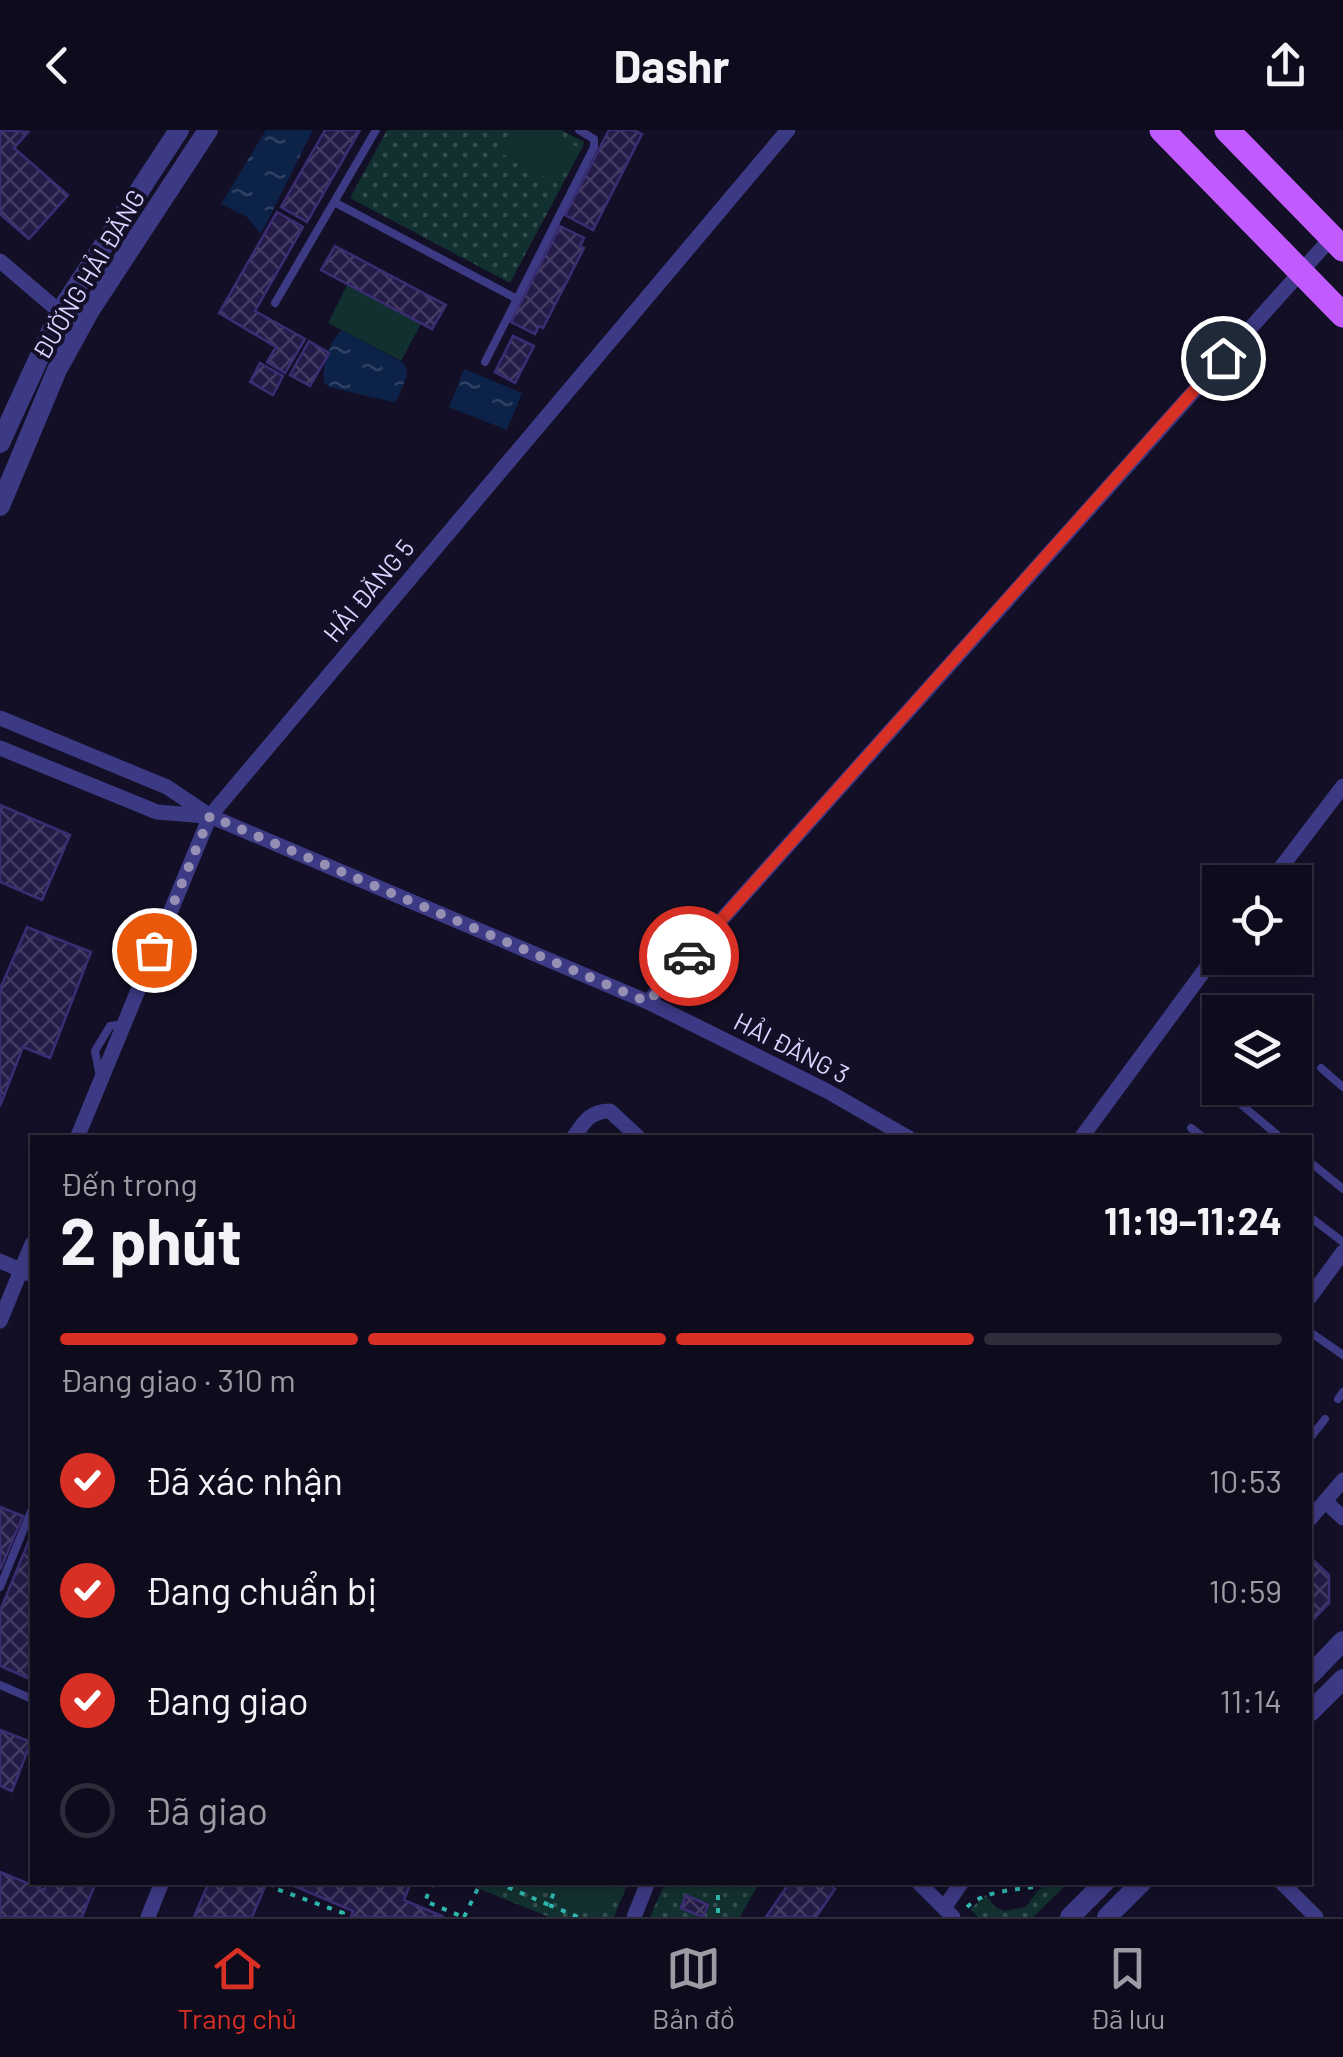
<!DOCTYPE html>
<html lang="vi">
<head>
<meta charset="utf-8">
<style>
  body { margin:0; font-family:Barlow,sans-serif; background:#1c1929; color:#f1f3f6; height:100vh; display:flex; flex-direction:column; font-size:38px; white-space:nowrap }
  * { box-sizing:border-box; margin:0 }
  p { font-size:32px; color:#9b9ba3 }
  .icon { flex:none; width:55px; height:55px; fill:none; stroke:currentColor; stroke-width:2; stroke-linecap:round; stroke-linejoin:round }
  .map { position:relative; flex:1; overflow:hidden }
  .details { position:absolute; left:30px; top:1005px; width:1282px; height:750px; display:flex; flex-direction:column; background:#0e0b1c; border-radius:0px; box-shadow:0 5px 15px #0003,0 0 0 2px #2e2b3b }
  .details>* { flex:none }
  .buttons { position:absolute; left:1202px; top:735px; display:grid; gap:20px }
  .buttons a { display:grid; place-items:center; width:110px; height:110px; border-radius:0px; background:#0e0b1c; box-shadow:0 5px 15px #0003,0 0 0 2px #2e2b3b; font-size:50px }
  .pin { position:absolute; display:grid; place-items:center; width:85px; height:85px; color:#fff; margin:-42px; border:5px solid #fff; border-radius:50%; box-shadow:0 2px 10px #0007 }
  .courier { position:absolute; display:grid; place-items:center; width:100px; height:100px; margin:-50px; border:8px solid #d93025; border-radius:50%; background:#fff; color:#222; box-shadow:0 2px 12px #0007 }
  .headline em { font-style:normal; font-weight:700 }
  .headline div { display:flex; flex-direction:column-reverse }
  .headline { display:flex; align-items:center; justify-content:space-between; height:170px; padding:0 30px }
  h1 { font-size:65px; font-weight:700; line-height:75px }
  .bar { display:grid; grid-template-columns:repeat(4,1fr); gap:15px 10px; align-content:center; height:120px; padding:0 30px }
  .bar i { height:12px; border-radius:8px; background:#2e2b3b }
  .bar .current { background:#d93025 }
  .bar p { grid-column:span 4 }
  ol { padding:0 30px; list-style:none }
  li { display:flex; align-items:center; gap:30px; height:110px }
  li p { margin-inline-start:auto }
  li .icon { padding:10px; border-radius:50%; background:#d93025; color:#fff; stroke-width:4 }
  li:last-child { color:#9b9ba3 }
  li i { width:55px; height:55px; border:5px solid #2e2b3b; border-radius:50% }
  header { display:flex; justify-content:space-between; align-items:center; height:130px; padding:0 30px; background:#0e0b1c; font-size:45px; font-weight:700 }
  .tabs { display:flex; justify-content:space-around; align-items:center; height:140px; border-top:2px solid #2e2b3b; background:#0e0b1c; font-size:28px; color:#9b9ba3 }
  .tabs a { display:grid; justify-items:center; gap:5px }
  .tabs .current { color:#d93025 }
  .map>svg:first-child { display:block }
</style>
</head>
<body>
<header><svg class="icon" aria-label="back" viewBox="0 0 24 24"><path d="M15 5l-7 7 7 7"/></svg>Dashr<svg class="icon" aria-label="share" viewBox="0 0 24 24"><path d="M12 15V3M7 8l5-5 5 5M5 13v7h14v-7"/></svg></header>
<div class="map">
<svg width="1343" height="1787" viewBox="0 0 1343 1787">
  <defs>
    <pattern id="grass-dots" width="8" height="8" patternUnits="userSpaceOnUse" patternTransform="scale(2.5)"><rect width="8" height="8" fill="#12302f"/><path d="M2 2h.1M6 6h.1" fill="none" stroke="#344d4e" stroke-width="1.8" stroke-linecap="round"/></pattern>
    <pattern id="water-ripples" width="26" height="14" patternUnits="userSpaceOnUse" patternTransform="scale(2.5)"><rect width="26" height="14" fill="#0c2248"/><path d="M2 4q2-2 4 0t4 0M15 11q2-2 4 0t4 0" fill="none" stroke="#2f4163"/></pattern>
    <pattern id="building-cross-hatch" width="8" height="8" patternUnits="userSpaceOnUse" patternTransform="scale(2.5)"><rect width="8" height="8" fill="#241b47"/><path d="M0 0l8 8M0 8l8-8" fill="none" stroke="#433b63"/></pattern>
  </defs>
  <rect width="100%" height="100%" fill="#130f26"/>
  <path fill="url(#grass-dots)" d="M387 0H561L584 12 583 16 510 153 350 68Z
    M1061 1752 1068 1753 1033 1787H978L970 1779 986 1765 995 1777 1004 1781 1026 1777 1038 1760Z
    M465 1753H628L614 1787H549Z
    M665 1753H759L740 1787H650Z"/>
  <path fill="#12302f" d="M515 0H545L577 17 558 54 502 24Z
    M347 155 421 194 401 231 328 193Z
    M561 1753V1752L614 1753 600 1787 554 1771Z"/>
  <path fill="url(#water-ripples)" d="M266 0H313L261 104 247 87 221 74Z
    M342 200 405 234 407 245 397 270 393 272 329 257 324 252C322 236 329 210 342 200Z
    M464 239 522 263 507 300 449 277Z"/>
  <path fill="url(#building-cross-hatch)" stroke="#3b2d73" stroke-width="2.5" d="M0 0 28 2 14 18 68 65 29 109 0 84Z
    M325 0H360L307 92 281 77Z
    M609 0H633L642 4 593 100 565 85Z
    M277 82 303 97 255 181 305 209 285 243 267 232 276 217 219 183Z
    M560 96 584 108 580 116 584 118 543 198 539 196 535 204 511 192Z
    M335 116 446 175 432 199 321 140Z
    M513 206 534 216 515 253 495 242Z
    M309 211 329 223 310 256 290 245Z
    M260 233 283 246 273 265 250 252Z
    M0 675 70 705 42 770 0 752Z
    M27 797 91 822 50 928 23 917 0 976V859Z
    M0 1377 23 1386 0 1440Z
    M32 1403V1550L0 1536V1481Z
    M1310 1427 1329 1445V1473L1310 1493Z
    M0 1600 31 1612 12 1661 0 1656Z
    M0 1742 44 1760 47 1752H96L82 1787H0Z
    M209 1752H267L252 1787H194Z
    M285 1752H411L404 1770 444 1787H351L353 1781Z
    M790 1752H825L835 1759 816 1787H766Z
    M686 1765 708 1775 703 1787 681 1778Z"/>
  <g fill="none" stroke-linecap="round" stroke-linejoin="round">
    <path stroke="#2fb8b0" stroke-width="4" stroke-dasharray="5 8" stroke-linecap="butt" d="M273 1752 271 1757 343 1783 341 1787
      M433 1752 425 1771 463 1787
      M496 1752 549 1775 558 1752
      M718 1752V1787
      M549 1775 578 1787
      M967 1777C990 1756 1025 1762 1054 1752
      M464 1787 481 1752"/>
    <path stroke="#3d3a85" stroke-width="8" d="M376 0 334 72 517 169 594 17V9L579 0
      M275 173 334 72
      M485 232 517 169
      M1321 938 1343 957
      M100 947 95 921 110 896 124 894
      M1224 960 1281 1008
      M1191 998 1204 1008
      M1310 1032 1343 1059
      M1310 1087 1343 1112
      M1310 1202 1343 1225
      M1338 1269 1343 1262
      M1310 1308 1325 1289
      M0 1457 32 1379
      M0 1555 32 1569"/>
    <path stroke="#3d3a85" stroke-width="15" d="M0 131 60 182 83 193
      M0 588 167 657 210 686 648 872 827 961 909 1008
      M0 618 157 682 206 686
      M1270 752 1343 656
      M648 872 1332 107
      M77 1008 210 686 788 0
      M573 1008C584 992 590 981 610 981L639 1008
      M1081 1008 1220 819
      M0 1131 32 1145
      M1310 1167 1343 1122
      M0 1191 32 1114
      M1325 1371 1343 1388
      M1310 1389 1343 1350
      M918 1752 953 1787
      M1281 1752 1316 1787
      M944 1778 962 1752
      M148 1787 162 1752
      M634 1787 648 1752"/>
    <path stroke="#3d3a85" stroke-width="20" d="M0 313 60 182 179 0
      M0 376 57 240 90 180 208 0
      M1310 1545 1343 1511
      M1310 1582 1343 1549
      M1070 1787 1105 1752
      M1107 1787 1142 1752"/>
    <path stroke="#c25bff" stroke-width="25" d="M1162 0 1343 185
      M1227 0 1343 119"/>
  </g>
  <g fill="none" stroke-linecap="round" stroke-linejoin="round">
    <path stroke="#948fb3" stroke-width="10" stroke-dasharray="0 18" d="M154 820 210 686 648 872 689 826"/>
    <path stroke="#d93025" stroke-width="12" d="M689 826 1223 228"/>
  </g>
  <g text-anchor="middle" dominant-baseline="central" stroke-width="8" stroke-linejoin="round" paint-order="stroke">
    <g font-size="25" fill="#d9d4ff" stroke="#130f26">
      <text transform="translate(88 144) rotate(-59)">ĐƯỜNG HẢI ĐĂNG</text>
      <text transform="translate(368 460) rotate(-50)">HẢI ĐĂNG 5</text>
      <text transform="translate(792 917) rotate(27)">HẢI ĐĂNG 3</text>
    </g>
  </g>
</svg>
<div class="buttons">
<a><svg class="icon" aria-label="locate" viewBox="0 0 24 24"><circle cx="12" cy="12" r="6"/><path d="M12 2v4M12 18v4M2 12h4M18 12h4"/></svg></a>
<a><svg class="icon" aria-label="layers" viewBox="0 0 24 24"><path d="M12 4l9 5-9 5-9-5zM3 14l9 5 9-5"/></svg></a>
</div>
<div class="pin" style="left:154px;top:820px;background:#ea580c"><svg class="icon" aria-label="bag" viewBox="0 0 24 24"><path d="M5 8h14l-1 12H6zM9 8a3 3 0 0 1 6 0"/></svg></div>
<div class="pin" style="left:1223px;top:228px;background:#1f2937"><svg class="icon" aria-label="home" viewBox="0 0 24 24"><path d="M3 11l9-7 9 7M6 9v11h12V9"/></svg></div>
<div class="courier" style="left:689px;top:826px"><svg class="icon" aria-label="car" viewBox="0 0 24 24"><path d="M5 17H2v-5l4-1 3-4h7l3 4 3 1v5h-3M9 17h6M6 11h13"/><circle cx="7" cy="17" r="2"/><circle cx="17" cy="17" r="2"/></svg></div>
<section class="details">
<div class="headline"><div><h1>2 phút</h1><p>Đến trong</p></div><em>11:19–11:24</em></div>
<div class="bar"><i class="current"></i><i class="current"></i><i class="current"></i><i></i><p>Đang giao · 310 m</p></div>
<ol>
<li><svg class="icon" aria-label="check" viewBox="0 0 24 24"><path d="M5 12l5 5 9-10"/></svg>Đã xác nhận<p>10:53</p></li>
<li><svg class="icon" aria-label="check" viewBox="0 0 24 24"><path d="M5 12l5 5 9-10"/></svg>Đang chuẩn bị<p>10:59</p></li>
<li><svg class="icon" aria-label="check" viewBox="0 0 24 24"><path d="M5 12l5 5 9-10"/></svg>Đang giao<p>11:14</p></li>
<li><i></i>Đã giao</li>
</ol>
</section>
</div>
<nav class="tabs">
<a class="current"><svg class="icon" aria-label="home" viewBox="0 0 24 24"><path d="M3 11l9-7 9 7M6 9v11h12V9"/></svg>Trang chủ</a>
<a><svg class="icon" aria-label="map" viewBox="0 0 24 24"><path d="M3 6l6-2 6 2 6-2v14l-6 2-6-2-6 2zM9 4v14M15 6v14"/></svg>Bản đồ</a>
<a><svg class="icon" aria-label="saved" viewBox="0 0 24 24"><path d="M7 4h10v16l-5-4-5 4z"/></svg>Đã lưu</a>
</nav>
</body>
</html>
